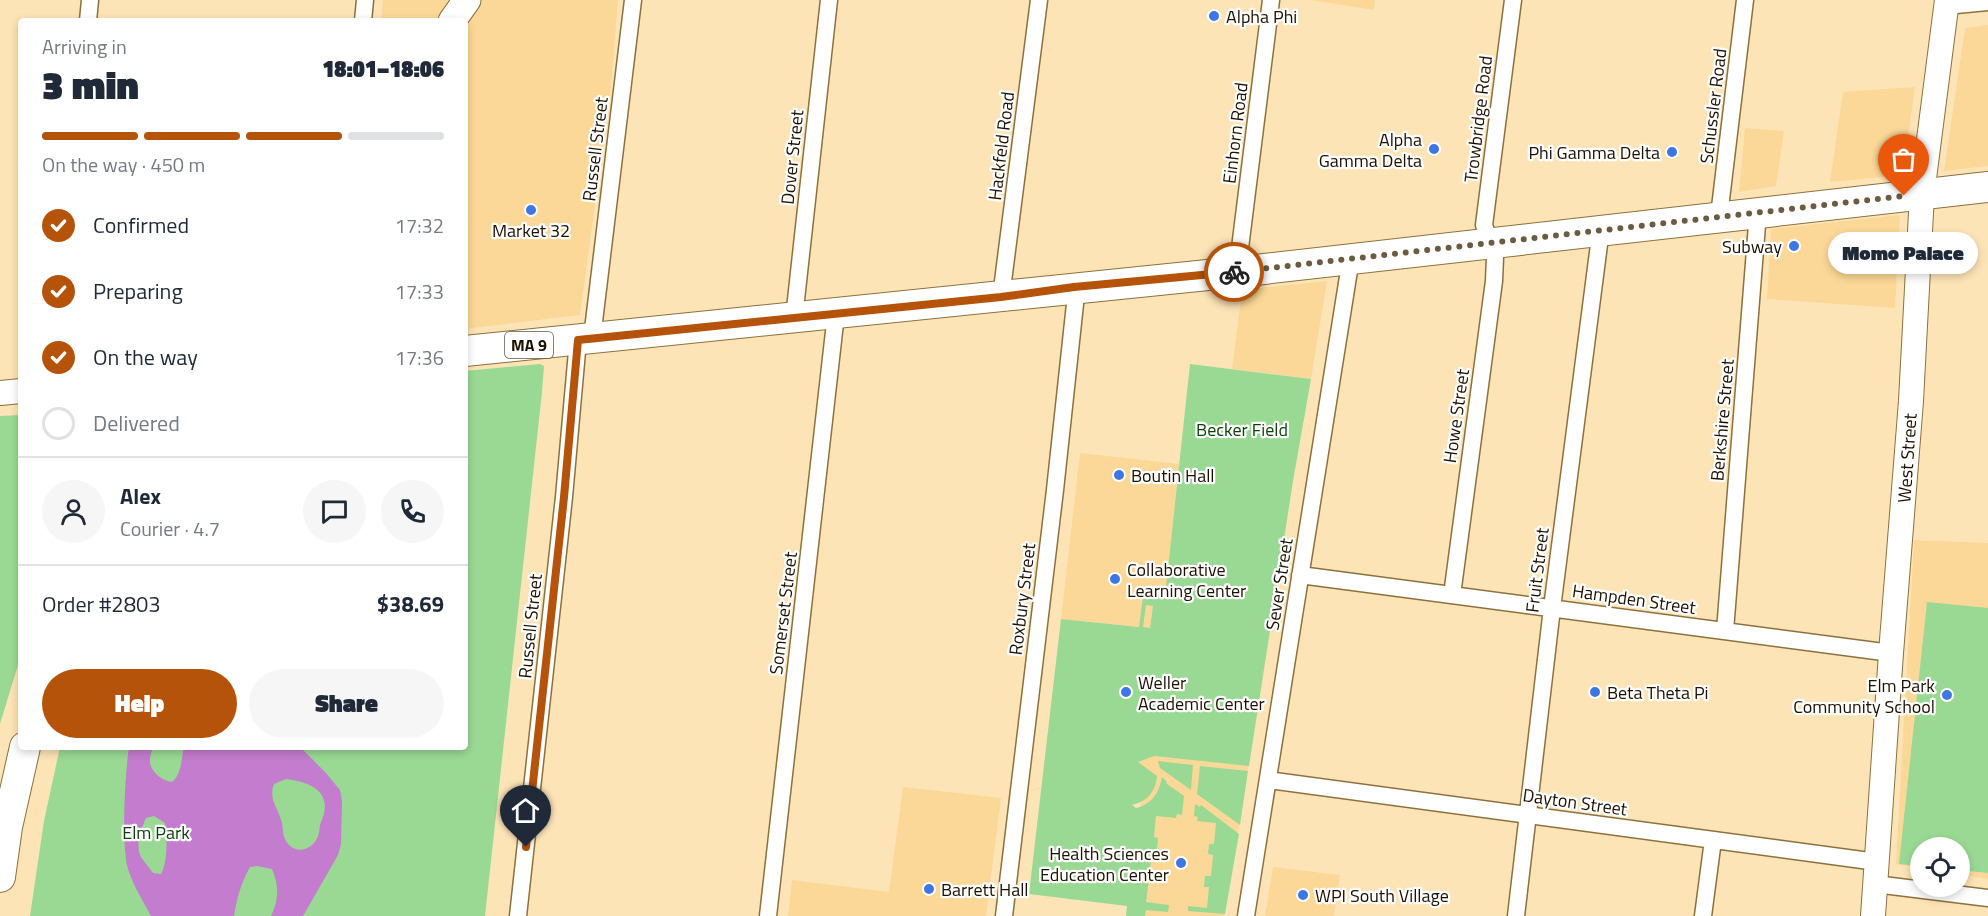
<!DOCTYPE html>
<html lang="en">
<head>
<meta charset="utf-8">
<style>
  body { margin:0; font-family:"Titillium Web",sans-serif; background:#f6f6f7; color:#1f2937; height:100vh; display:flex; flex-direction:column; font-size:22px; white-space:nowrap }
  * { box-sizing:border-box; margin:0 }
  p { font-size:20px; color:#747a83 }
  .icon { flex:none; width:33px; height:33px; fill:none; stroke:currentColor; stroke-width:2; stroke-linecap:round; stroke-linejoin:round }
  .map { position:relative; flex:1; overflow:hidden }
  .drawer { position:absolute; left:18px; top:18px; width:450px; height:732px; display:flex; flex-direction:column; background:#fff; border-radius:6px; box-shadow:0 3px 9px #0003 }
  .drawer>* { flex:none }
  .controls { position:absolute; left:1910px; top:837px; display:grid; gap:12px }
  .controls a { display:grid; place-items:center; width:60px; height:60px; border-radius:50%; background:#fff; box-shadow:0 3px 9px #0003; font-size:30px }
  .pin { position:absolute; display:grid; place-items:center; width:51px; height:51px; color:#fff; margin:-62px -26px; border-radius:50% 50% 50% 0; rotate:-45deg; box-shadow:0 0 6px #0007 }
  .pin .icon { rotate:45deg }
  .courier { position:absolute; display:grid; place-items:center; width:60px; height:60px; margin:-30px; border:4px solid #b45309; border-radius:50%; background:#fff; color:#222; box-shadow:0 2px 8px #0007 }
  .bubble { position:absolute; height:42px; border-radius:21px; background:#fff; box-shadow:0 3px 9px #0003; font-size:20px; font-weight:800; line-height:42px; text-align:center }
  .headline em { font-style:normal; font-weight:800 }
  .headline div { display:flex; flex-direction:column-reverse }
  .headline { display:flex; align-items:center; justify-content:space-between; height:102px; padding:0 24px }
  h1 { font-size:39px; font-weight:800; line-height:45px }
  .bar { display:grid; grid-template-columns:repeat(4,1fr); gap:9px 6px; align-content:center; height:72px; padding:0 24px }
  .bar i { height:8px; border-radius:4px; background:#e0e1e3 }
  .bar .current { background:#b45309 }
  .bar p { grid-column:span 4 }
  .line { display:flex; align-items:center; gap:15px; padding:0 24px; border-top:2px solid #e0e1e3 }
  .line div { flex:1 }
  .round { display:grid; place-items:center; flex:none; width:63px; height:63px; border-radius:32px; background:#f6f6f7 }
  ol { padding:0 24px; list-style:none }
  li { display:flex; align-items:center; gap:18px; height:66px }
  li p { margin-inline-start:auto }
  li .icon { padding:6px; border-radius:50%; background:#b45309; color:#fff; stroke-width:4 }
  li:last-child { color:#747a83 }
  li i { width:33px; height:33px; border:3px solid #e0e1e3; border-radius:50% }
  .cta { display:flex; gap:12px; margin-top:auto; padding:12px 24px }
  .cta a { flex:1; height:69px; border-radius:36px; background:#b45309; color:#fff; font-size:24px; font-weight:800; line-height:69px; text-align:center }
  .cta a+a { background:#f6f6f7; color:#1f2937 }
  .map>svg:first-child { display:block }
</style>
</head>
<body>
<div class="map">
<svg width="1988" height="916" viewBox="0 0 1988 916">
  <rect width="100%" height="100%" fill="#fde4b7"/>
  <path fill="#fbd897" d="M383 0H618L611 87 580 315 465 329V21H381Z
    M1311 0H1375L1374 10Z
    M1988 25V166L1944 171 1965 28Z
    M1915 87 1903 175 1830 182 1843 92Z
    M1745 128 1784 131 1776 186 1739 192Z
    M1900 215 1895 308 1767 299 1771 229Z
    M1327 281 1311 379 1232 369 1242 290Z
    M1080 453 1179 464 1164 609 1272 622 1224 916H1126L1141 799 1042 788 1001 798 986 916H788L792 880 889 892 903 787 1001 798 1042 787 1057 658 1161 629 1061 619Z
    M1914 540 1988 543V879L1959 874V848H1920V868L1896 864Z
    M1273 867 1340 875 1334 916H1265Z"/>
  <path fill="#9ad994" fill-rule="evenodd" d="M540 364 544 366 542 392 485 916H30L44 821 60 747H465V371Z
    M1190 364 1311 379 1293 481 1249 766 1154 756 1138 762 1157 776C1156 792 1146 802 1132 805L1136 808C1152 804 1159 793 1162 777L1166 781 1167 784 1184 796 1182 815 1177 814 1176 818 1156 816 1154 837 1158 838 1157 850H1152L1150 870H1153L1152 879H1149L1146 902 1169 905 1168 912 1146 910 1145 916H1126L1127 906 1029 894 1061 619 1139 627 1144 589 1158 591 1166 587ZM1146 605 1153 606 1150 628 1143 627Z
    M21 415V655L0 724V416Z
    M1927 602 1988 608V873L1959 870V848H1920V866L1899 864Z
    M1158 761 1193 765 1191 790 1160 768Z
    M1200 766 1248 771 1240 825 1197 794Z
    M1195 804 1200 807 1201 805 1239 834 1225 914 1188 911V906L1207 908 1209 887H1204L1205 876H1211L1213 855 1208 854 1209 844H1214L1216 823 1197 821 1198 817 1194 816Z"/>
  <path fill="#c47cce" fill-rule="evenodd" d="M129 747H153C152 751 149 758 150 763 152 773 163 781 172 782 182 774 181 759 184 747H300L326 773 340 790 342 801 341 844 338 855 303 916H271C279 900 279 885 272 869L257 866 250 867C241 883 237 898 234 916H151C143 901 133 885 128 869 121 846 125 773 129 747ZM286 779C312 782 334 793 321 822 319 826 320 831 318 836 313 850 295 856 286 841 283 836 283 829 282 823 279 809 268 800 274 784ZM154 816 165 823C167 838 168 861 161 874L153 873C149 867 144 862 141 857 135 845 141 829 146 818Z"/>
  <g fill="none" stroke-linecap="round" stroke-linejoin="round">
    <g stroke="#8d713a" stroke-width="19">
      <path id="street" d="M1946 6 1988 2
        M88 21 90 0
        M363 21 365 0
        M1719 216 1745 0
        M1237 272 1271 0
        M1001 297 1039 0
        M794 318 829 0
        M592 338 633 0
        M1300 575 1891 653
        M1452 595 1494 281 1495 257 1484 225 1513 0
        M1725 631 1758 212
        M1268 780 1877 862
        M1875 884 1988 898
        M518 916 564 497 578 340
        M768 916 836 314
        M1004 916 1055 490 1075 304 1074 287
        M1246 916 1351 258
        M1516 916 1552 608 1601 229
        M1703 916 1713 840"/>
    </g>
    <g stroke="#8d713a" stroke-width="26">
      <path id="secondary" d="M0 393 21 391
        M1873 916 1891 653 1911 401 1922 194 1947 0"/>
    </g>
    <g stroke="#8d713a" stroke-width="29">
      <path id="primary" d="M452 21 467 0"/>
    </g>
    <g stroke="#8d713a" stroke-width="32">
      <path id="highway" d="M465 351 1237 272 1988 187
        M0 877 7 827 25 747"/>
    </g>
    <use href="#street" stroke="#fff" stroke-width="16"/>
    <use href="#secondary" stroke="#fff" stroke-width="24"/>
    <use href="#primary" stroke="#fff" stroke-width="27"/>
    <use href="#highway" stroke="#fff" stroke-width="30"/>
  </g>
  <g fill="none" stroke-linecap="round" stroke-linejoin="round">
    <path stroke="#6b5b40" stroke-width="6" stroke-dasharray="0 10.8" d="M1234 272 1904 196"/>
    <path stroke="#b45309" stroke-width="8" d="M526 847 564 497 578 340 1001 297 1074 287 1234 272"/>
  </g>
  <g fill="#3f76e6" stroke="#fff" stroke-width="2">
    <circle cx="1214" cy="16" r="6"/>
    <circle cx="1434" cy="149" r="6"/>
    <circle cx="1672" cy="152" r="6"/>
    <circle cx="531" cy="210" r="6"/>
    <circle cx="1794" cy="246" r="6"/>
    <circle cx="1119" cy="475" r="6"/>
    <circle cx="1115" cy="579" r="6"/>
    <circle cx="1126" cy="692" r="6"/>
    <circle cx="1595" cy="692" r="6"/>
    <circle cx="1947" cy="695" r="6"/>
    <circle cx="1181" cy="863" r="6"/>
    <circle cx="929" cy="889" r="6"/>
    <circle cx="1303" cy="895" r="6"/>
  </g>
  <g text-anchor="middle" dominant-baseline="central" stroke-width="4.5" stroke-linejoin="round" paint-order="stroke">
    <rect fill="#fff" stroke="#60584c" stroke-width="1.5" x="505" y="332" width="48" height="26" rx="4.5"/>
    <g font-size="16" font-weight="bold" fill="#1c1100">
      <text x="529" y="345">MA 9</text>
    </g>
    <g font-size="18" fill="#1c1100" stroke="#fff" text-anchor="start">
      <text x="1226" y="16">Alpha Phi</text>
      <text x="1422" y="139" text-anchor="end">Alpha<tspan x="1422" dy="21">Gamma Delta</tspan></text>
      <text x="1660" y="152" text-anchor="end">Phi Gamma Delta</text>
      <text x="531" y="230" text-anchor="middle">Market 32</text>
      <text x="1782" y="246" text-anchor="end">Subway</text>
      <text x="1131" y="475">Boutin Hall</text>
      <text x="1127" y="569">Collaborative<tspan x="1127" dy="21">Learning Center</tspan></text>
      <text x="1138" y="682">Weller<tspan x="1138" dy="21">Academic Center</tspan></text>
      <text x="1935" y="685" text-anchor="end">Elm Park<tspan x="1935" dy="21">Community School</tspan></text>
      <text x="1607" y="692">Beta Theta Pi</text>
      <text x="1169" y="853" text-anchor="end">Health Sciences<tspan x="1169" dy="21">Education Center</tspan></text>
      <text x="941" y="889">Barrett Hall</text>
      <text x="1315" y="895">WPI South Village</text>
    </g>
    <g font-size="18" fill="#1c1100" stroke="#fff">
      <text transform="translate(1713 106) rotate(-83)">Schussler Road</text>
      <text transform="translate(1478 119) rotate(-83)">Trowbridge Road</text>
      <text transform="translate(1235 133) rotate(-83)">Einhorn Road</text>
      <text transform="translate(1001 146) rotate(-83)">Hackfeld Road</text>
      <text transform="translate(595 149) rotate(-83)">Russell Street</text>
      <text transform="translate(792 157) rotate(-84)">Dover Street</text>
      <text transform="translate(1456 416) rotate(-82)">Howe Street</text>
      <text transform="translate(1722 420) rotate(-85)">Berkshire Street</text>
      <text transform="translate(1907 458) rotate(-86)">West Street</text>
      <text transform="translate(1537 570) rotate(-83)">Fruit Street</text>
      <text transform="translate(1279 584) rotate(-81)">Sever Street</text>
      <text transform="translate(1022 599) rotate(-83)">Roxbury Street</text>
      <text transform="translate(1634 599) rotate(8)">Hampden Street</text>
      <text transform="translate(783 613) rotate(-83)">Somerset Street</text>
      <text transform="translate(530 626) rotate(-84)">Russell Street</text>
      <text transform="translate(1575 802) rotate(8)">Dayton Street</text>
    </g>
    <g font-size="18" fill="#0b4209" stroke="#fff">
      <text x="1242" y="429">Becker Field</text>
      <text x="156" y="832">Elm Park</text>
    </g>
  </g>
</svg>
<div class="controls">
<a><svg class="icon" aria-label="locate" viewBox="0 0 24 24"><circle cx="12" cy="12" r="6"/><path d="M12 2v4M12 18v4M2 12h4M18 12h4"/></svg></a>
</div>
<div class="pin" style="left:1904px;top:196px;background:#ea580c"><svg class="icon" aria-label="bag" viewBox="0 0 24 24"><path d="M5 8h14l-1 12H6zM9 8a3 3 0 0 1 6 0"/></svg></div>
<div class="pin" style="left:526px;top:847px;background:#1f2937"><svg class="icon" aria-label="home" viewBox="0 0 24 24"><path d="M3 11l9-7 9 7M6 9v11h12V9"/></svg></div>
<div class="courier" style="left:1234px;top:272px"><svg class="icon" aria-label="bike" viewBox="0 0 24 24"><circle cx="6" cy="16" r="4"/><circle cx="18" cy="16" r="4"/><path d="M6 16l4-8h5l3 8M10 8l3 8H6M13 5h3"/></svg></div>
<div class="bubble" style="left:1828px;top:232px;width:150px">Momo Palace</div>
<section class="drawer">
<div class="headline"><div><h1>3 min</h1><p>Arriving in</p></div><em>18:01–18:06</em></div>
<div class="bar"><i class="current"></i><i class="current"></i><i class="current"></i><i></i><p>On the way · 450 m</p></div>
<ol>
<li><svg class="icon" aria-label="check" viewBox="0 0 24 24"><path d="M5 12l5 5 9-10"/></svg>Confirmed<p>17:32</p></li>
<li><svg class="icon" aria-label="check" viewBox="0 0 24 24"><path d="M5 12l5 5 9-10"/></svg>Preparing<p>17:33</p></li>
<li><svg class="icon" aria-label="check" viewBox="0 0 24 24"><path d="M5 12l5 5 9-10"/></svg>On the way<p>17:36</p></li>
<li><i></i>Delivered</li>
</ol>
<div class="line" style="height:108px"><a class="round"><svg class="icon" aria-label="person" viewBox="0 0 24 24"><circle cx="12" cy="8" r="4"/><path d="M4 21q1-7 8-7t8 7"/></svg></a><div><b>Alex</b><p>Courier · 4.7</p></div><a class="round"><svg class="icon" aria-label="chat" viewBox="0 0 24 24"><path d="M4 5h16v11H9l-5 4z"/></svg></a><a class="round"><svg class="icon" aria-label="phone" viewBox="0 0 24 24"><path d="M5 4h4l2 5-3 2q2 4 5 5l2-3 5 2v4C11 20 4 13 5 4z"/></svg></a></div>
<div class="line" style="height:78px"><div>Order #2803</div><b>$38.69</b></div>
<div class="cta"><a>Help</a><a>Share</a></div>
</section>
</div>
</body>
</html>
